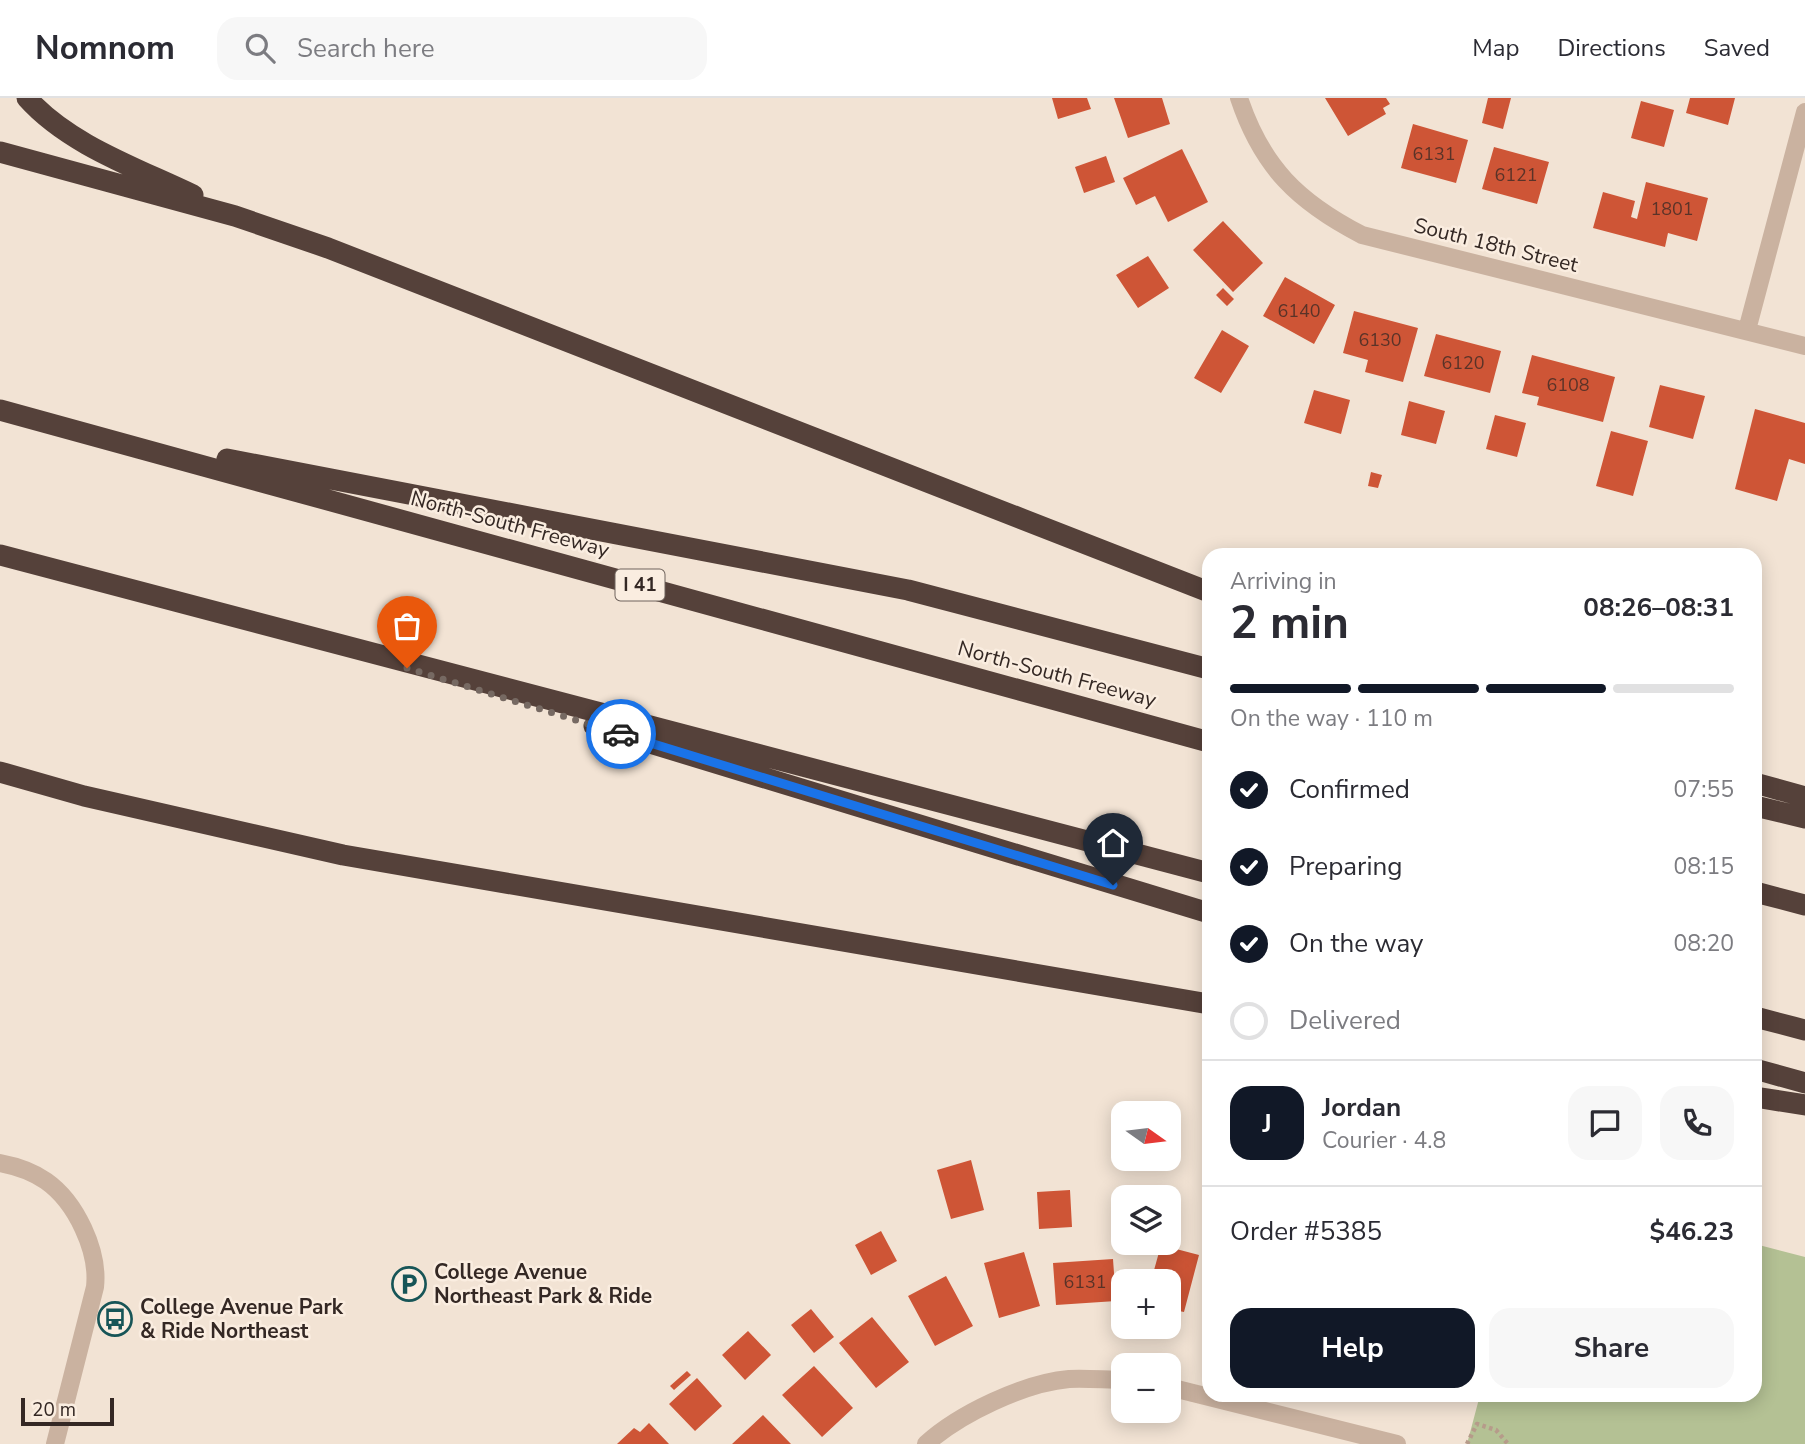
<!DOCTYPE html>
<html lang="en">
<head>
<meta charset="utf-8">
<style>
  body { margin:0; font-family:"Nunito Sans",sans-serif; background:#f7f7f7; color:#2b2b33; height:100vh; display:flex; flex-direction:column; font-size:26px; white-space:nowrap }
  * { box-sizing:border-box; margin:0 }
  p { font-size:23px; color:#7c7c81 }
  .icon { flex:none; width:38px; height:38px; fill:none; stroke:currentColor; stroke-width:2; stroke-linecap:round; stroke-linejoin:round }
  .map { position:relative; flex:1; overflow:hidden }
  .sheet { position:absolute; left:1202px; top:450px; width:560px; height:854px; display:flex; flex-direction:column; background:#fff; border-radius:21px; box-shadow:0 4px 18px #0003 }
  .sheet>* { flex:none }
  .needle { width:46px; rotate:104deg }
  .fabs { position:absolute; left:1111px; top:1003px; display:grid; gap:14px }
  .fabs a { display:grid; place-items:center; width:70px; height:70px; border-radius:14px; background:#fff; box-shadow:0 4px 18px #0003; font-size:35px }
  .scale { position:absolute; left:21px; bottom:18px; width:93px; box-sizing:border-box; padding-left:7px; border:4px solid #342824; border-top:0; font-size:19px; line-height:24px; white-space:nowrap; color:#342824; -webkit-text-stroke:5px #faede0; paint-order:stroke }
  .pin { position:absolute; display:grid; place-items:center; width:60px; height:60px; color:#fff; margin:-72px -30px; border-radius:50% 50% 50% 0; rotate:-45deg; box-shadow:0 0 7px #0007 }
  .pin .icon { rotate:45deg }
  .courier { position:absolute; display:grid; place-items:center; width:70px; height:70px; margin:-35px; border:5px solid #1a73e8; border-radius:50%; background:#fff; color:#222; box-shadow:0 2px 9px #0007 }
  .headline em { font-style:normal; font-weight:700 }
  .headline div { display:flex; flex-direction:column-reverse }
  .headline { display:flex; align-items:center; justify-content:space-between; height:119px; padding:0 28px }
  h1 { font-size:46px; font-weight:700; line-height:52px }
  .bar { display:grid; grid-template-columns:repeat(4,1fr); gap:10px 7px; align-content:center; height:84px; padding:0 28px }
  .bar i { height:9px; border-radius:5px; background:#e1e1e2 }
  .bar .active { background:#111827 }
  .bar p { grid-column:span 4 }
  .line { display:flex; align-items:center; gap:18px; padding:0 28px; border-top:2px solid #e1e1e2 }
  .line div { flex:1 }
  .round { display:grid; place-items:center; flex:none; width:74px; height:74px; border-radius:21px; background:#f7f7f7 }
  ol { padding:0 28px; list-style:none }
  li { display:flex; align-items:center; gap:21px; height:77px }
  li p { margin-inline-start:auto }
  li .icon { padding:7px; border-radius:50%; background:#111827; color:#fff; stroke-width:4 }
  li:last-child { color:#7c7c81 }
  li i { width:38px; height:38px; border:4px solid #e1e1e2; border-radius:50% }
  .action { display:flex; gap:14px; margin-top:auto; padding:14px 28px }
  .action a { flex:1; height:80px; border-radius:21px; background:#111827; color:#fff; font-size:28px; font-weight:700; line-height:80px; text-align:center }
  .action a+a { background:#f7f7f7; color:#2b2b33 }
  header { display:flex; align-items:center; gap:42px; box-sizing:border-box; height:98px; padding:0 35px; background:#fff; border-bottom:2px solid #e1e1e2 }
  header strong { font-size:33px }
  nav { display:flex; gap:38px; margin-inline-start:auto; font-size:24px }
  .search { width:490px; height:63px; background:#f7f7f7; display:flex; align-items:center; gap:18px; box-sizing:border-box; padding:0 24px; border-radius:21px; color:#7c7c81; font-size:26px }
  .map>svg:first-child { display:block }
</style>
</head>
<body>
<header>
<strong>Nomnom</strong>
<div class="search"><svg class="icon" aria-label="search" viewBox="0 0 24 24"><circle cx="10" cy="10" r="6"/><path d="M15 15l6 6"/></svg>Search here</div>
<nav><a>Map</a><a>Directions</a><a>Saved</a></nav>
</header>
<div class="map">
<svg width="1805" height="1346" viewBox="0 0 1805 1346">
  <rect width="100%" height="100%" fill="#f2e3d4"/>
  <path fill="#b4c194" d="M1755 1146 1805 1159V1346H1467L1480 1297H1755Z"/>
  <path fill="#ce5536" d="M1052 0H1087L1091 11 1058 21Z
    M1114 0H1162L1170 26 1128 40Z
    M1325 0H1386L1390 6 1383 10 1386 16 1348 38Z
    M1488 0H1511L1503 31 1482 25Z
    M1690 0H1735L1728 27 1686 15Z
    M1641 3 1674 12 1664 49 1631 40Z
    M1413 26 1468 42 1456 85 1401 70Z
    M1494 49 1549 64 1537 106 1482 91Z
    M1182 51 1208 104 1168 124 1155 98 1136 107 1123 80Z
    M1106 58 1115 84 1084 95 1075 69Z
    M1646 84 1708 100 1697 143 1668 135 1665 149 1593 130 1603 94 1635 103 1631 119 1637 121Z
    M1223 123 1263 165 1233 194 1193 152Z
    M1148 158 1169 190 1138 210 1116 177Z
    M1285 179 1335 207 1314 246 1263 218Z
    M1223 190 1234 201 1227 208 1216 197Z
    M1354 213 1418 230 1403 284 1365 274 1368 262 1343 255Z
    M1222 232 1249 248 1221 295 1194 280Z
    M1436 236 1501 253 1490 295 1424 278Z
    M1532 257 1615 279 1603 324 1537 307 1539 299 1522 295Z
    M1660 287 1705 298 1693 341 1649 329Z
    M1314 292 1350 302 1341 336 1304 325Z
    M1409 303 1445 313 1436 346 1401 337Z
    M1755 311 1805 325V366L1789 361 1777 403 1735 391Z
    M1495 317 1526 325 1517 359 1486 351Z
    M1611 333 1648 343 1633 398 1596 388Z
    M1371 374 1382 377 1378 390 1368 388Z
    M971 1062 984 1112 951 1121 937 1072Z
    M1133 1090 1171 1092V1099H1133Z
    M1070 1092 1072 1129 1039 1131 1037 1094Z
    M881 1133 897 1163 871 1177 855 1147Z
    M1161 1147 1199 1157 1184 1214 1169 1211V1183H1151Z
    M1024 1154 1040 1208 999 1220 984 1165Z
    M1113 1161 1116 1203 1056 1207 1053 1165Z
    M946 1178 973 1228 935 1248 908 1198Z
    M811 1211 834 1239 814 1255 791 1227Z
    M872 1219 909 1264 876 1290 839 1245Z
    M748 1233 771 1257 745 1282 722 1257Z
    M814 1268 853 1310 822 1339 782 1297Z
    M687 1273 691 1277 674 1292 670 1288Z
    M697 1280 722 1308 695 1333 669 1306Z
    M763 1317 791 1346H732Z
    M649 1325 669 1346H617L634 1330 640 1334Z"/>
  <g fill="none" stroke-linecap="round" stroke-linejoin="round">
    <path stroke="#b69b8a" stroke-width="4.5" stroke-dasharray="3.5 3.5" stroke-linecap="butt" d="M1467 1346 1477 1326 1496 1332 1508 1346"/>
    <path stroke="#cab2a0" stroke-width="18" d="M1239 0C1262 69 1298 104 1362 137L1805 248
      M1747 232 1805 14
      M0 1065C16 1068 32 1073 46 1083 76 1104 99 1153 95 1189L55 1346
      M1169 1289 1397 1346
      M926 1346C959 1316 1024 1285 1069 1281 1087 1280 1106 1282 1124 1282"/>
    <path stroke="#55413a" stroke-width="21" d="M27 0C69 47 137 70 193 97
      M0 54 235 118 328 150 1209 494
      M0 312 1209 644
      M227 361 908 492 1209 571
      M0 457 1209 775
      M594 628 1209 815
      M0 674 84 698 343 757 1209 906
      M1755 685 1805 699
      M1755 708 1805 720
      M1755 794 1805 807
      M1755 919 1805 932
      M1755 971 1805 985
      M1755 999 1805 1007"/>
  </g>
  <g fill="none" stroke-linecap="round" stroke-linejoin="round">
    <path stroke="#766962" stroke-width="7" stroke-dasharray="0 12.6" d="M407 570 621 636"/>
    <path stroke="#1a73e8" stroke-width="9" d="M621 636 1113 787"/>
  </g>
  <defs>
    <g id="parking-ring" transform="scale(1.75)"><circle r="9.5" fill="#faede0" stroke="#175557" stroke-width="1.5"/><path d="M-3.5-5.5H1a3.5 3.5 0 0 1 0 7H-1V5.5H-3.5ZM-1-3.4V-.6H.8a1.4 1.4 0 0 0 0-2.8Z" fill="#175557"/></g>
    <g id="bus-ring" transform="scale(1.75)"><circle r="9.5" fill="#faede0" stroke="#175557" stroke-width="1.5"/><path d="M-5-6H5V4H4V6H2V4H-2V6H-4V4H-5ZM-3.5-4V0h7V-4ZM-3.5 1.2v1.5H-2V1.2ZM2 1.2v1.5H3.5V1.2Z" fill="#175557"/></g>
  </defs>
  <g fill-rule="evenodd">
    <use href="#parking-ring" x="409" y="1186"/>
    <use href="#bus-ring" x="115" y="1221"/>
  </g>
  <g text-anchor="middle" dominant-baseline="central" stroke-width="5" stroke-linejoin="round" paint-order="stroke">
    <g font-size="18" fill="#5a3328">
      <text x="1434" y="56">6131</text>
      <text x="1516" y="77">6121</text>
      <text x="1672" y="111">1801</text>
      <text x="1299" y="213">6140</text>
      <text x="1380" y="242">6130</text>
      <text x="1463" y="265">6120</text>
      <text x="1568" y="287">6108</text>
      <text x="1085" y="1184">6131</text>
    </g>
    <rect fill="#faede0" stroke="#6f635c" stroke-width="2" x="615.5" y="471.5" width="49" height="31" rx="5"/>
    <g font-size="19" font-weight="bold" fill="#342824">
      <text x="640" y="487">I 41</text>
    </g>
    <g font-size="21" fill="#342824" stroke="#faede0">
      <text transform="translate(1496 147) rotate(14)">South 18th Street</text>
      <text transform="translate(510 426) rotate(15)">North-South Freeway</text>
      <text transform="translate(1057 576) rotate(15)">North-South Freeway</text>
    </g>
    <g font-size="21" font-weight="bold" fill="#342824" stroke="#faede0" text-anchor="start">
      <text x="434" y="1174">College Avenue<tspan x="434" dy="24">Northeast Park &amp; Ride</tspan></text>
      <text x="140" y="1209">College Avenue Park<tspan x="140" dy="24">&amp; Ride Northeast</tspan></text>
    </g>
  </g>
</svg>
<div class="fabs">
<a><svg class="needle" viewBox="-14 -14 28 28"><path d="M0-13l5 13h-10z" fill="#e53935"/><path d="M0 13l5-13h-10z" fill="#7c7c81"/></svg></a>
<a><svg class="icon" aria-label="layers" viewBox="0 0 24 24"><path d="M12 4l9 5-9 5-9-5zM3 14l9 5 9-5"/></svg></a>
<a>+</a>
<a>−</a>
</div>
<div class="scale">20 m</div>
<div class="pin" style="left:407px;top:570px;background:#ea580c"><svg class="icon" aria-label="bag" viewBox="0 0 24 24"><path d="M5 8h14l-1 12H6zM9 8a3 3 0 0 1 6 0"/></svg></div>
<div class="pin" style="left:1113px;top:787px;background:#1f2937"><svg class="icon" aria-label="home" viewBox="0 0 24 24"><path d="M3 11l9-7 9 7M6 9v11h12V9"/></svg></div>
<div class="courier" style="left:621px;top:636px"><svg class="icon" aria-label="car" viewBox="0 0 24 24"><path d="M5 17H2v-5l4-1 3-4h7l3 4 3 1v5h-3M9 17h6M6 11h13"/><circle cx="7" cy="17" r="2"/><circle cx="17" cy="17" r="2"/></svg></div>
<section class="sheet">
<div class="headline"><div><h1>2 min</h1><p>Arriving in</p></div><em>08:26–08:31</em></div>
<div class="bar"><i class="active"></i><i class="active"></i><i class="active"></i><i></i><p>On the way · 110 m</p></div>
<ol>
<li><svg class="icon" aria-label="check" viewBox="0 0 24 24"><path d="M5 12l5 5 9-10"/></svg>Confirmed<p>07:55</p></li>
<li><svg class="icon" aria-label="check" viewBox="0 0 24 24"><path d="M5 12l5 5 9-10"/></svg>Preparing<p>08:15</p></li>
<li><svg class="icon" aria-label="check" viewBox="0 0 24 24"><path d="M5 12l5 5 9-10"/></svg>On the way<p>08:20</p></li>
<li><i></i>Delivered</li>
</ol>
<div class="line" style="height:126px"><b class="round" style="background:#111827;color:#fff">J</b><div><b>Jordan</b><p>Courier · 4.8</p></div><a class="round"><svg class="icon" aria-label="chat" viewBox="0 0 24 24"><path d="M4 5h16v11H9l-5 4z"/></svg></a><a class="round"><svg class="icon" aria-label="phone" viewBox="0 0 24 24"><path d="M5 4h4l2 5-3 2q2 4 5 5l2-3 5 2v4C11 20 4 13 5 4z"/></svg></a></div>
<div class="line" style="height:91px"><div>Order #5385</div><b>$46.23</b></div>
<div class="action"><a>Help</a><a>Share</a></div>
</section>
</div>
</body>
</html>
